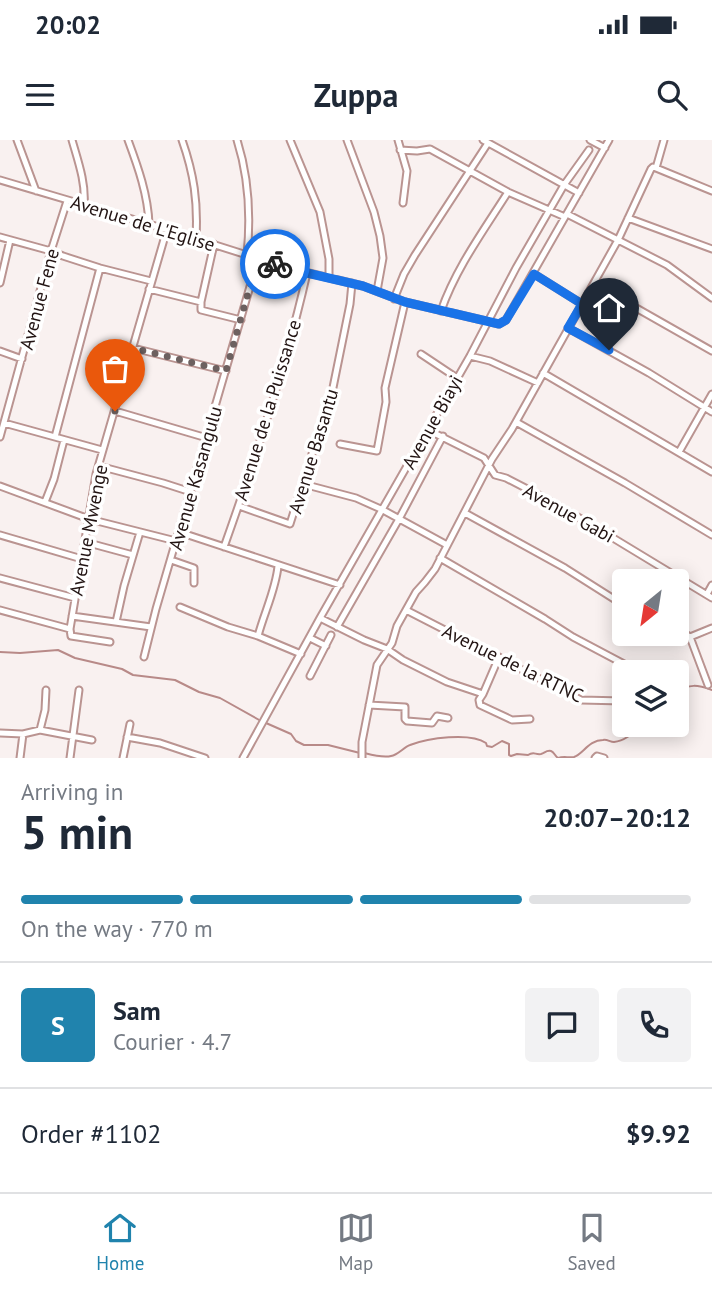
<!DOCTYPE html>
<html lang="en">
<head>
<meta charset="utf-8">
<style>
  body { margin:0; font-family:"PT Sans",sans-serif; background:#f2f2f3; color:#1f2937; height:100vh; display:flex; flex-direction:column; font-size:26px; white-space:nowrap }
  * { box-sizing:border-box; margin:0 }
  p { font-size:23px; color:#747a83 }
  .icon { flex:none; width:38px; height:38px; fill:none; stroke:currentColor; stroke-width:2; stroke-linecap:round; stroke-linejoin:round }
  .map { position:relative; height:618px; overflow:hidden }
  .drawer { display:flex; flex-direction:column; background:#fff; flex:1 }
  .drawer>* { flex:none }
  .needle { width:46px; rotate:210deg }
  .controls { position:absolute; left:612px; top:429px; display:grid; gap:14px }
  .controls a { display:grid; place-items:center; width:77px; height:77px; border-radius:7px; background:#fff; box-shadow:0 4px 18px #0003; font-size:35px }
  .pin { position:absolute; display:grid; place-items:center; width:60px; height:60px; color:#fff; margin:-72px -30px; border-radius:50% 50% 50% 0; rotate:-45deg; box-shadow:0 0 7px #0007 }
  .pin .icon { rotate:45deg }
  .courier { position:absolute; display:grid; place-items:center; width:70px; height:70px; margin:-35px; border:5px solid #1a73e8; border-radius:50%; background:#fff; color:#222; box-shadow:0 2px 9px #0007 }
  .headline em { font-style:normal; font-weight:700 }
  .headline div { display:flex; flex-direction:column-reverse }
  .headline { display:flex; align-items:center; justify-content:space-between; height:119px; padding:0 21px }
  h1 { font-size:46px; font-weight:700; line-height:52px }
  .bar { display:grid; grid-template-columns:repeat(4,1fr); gap:10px 7px; align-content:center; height:84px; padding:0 21px }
  .bar i { height:9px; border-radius:5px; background:#e0e1e3 }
  .bar .active { background:#2083ad }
  .bar p { grid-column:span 4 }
  .line { display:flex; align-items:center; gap:18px; padding:0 21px; border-top:2px solid #e0e1e3 }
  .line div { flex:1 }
  .round { display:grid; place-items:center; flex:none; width:74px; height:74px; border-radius:7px; background:#f2f2f3 }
  .status { display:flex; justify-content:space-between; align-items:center; height:49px; padding:0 35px; background:#fff; direction:ltr }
  .status svg { height:19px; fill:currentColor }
  header { display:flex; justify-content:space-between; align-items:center; height:91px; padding:0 21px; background:#fff; font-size:32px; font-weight:700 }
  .tabs { display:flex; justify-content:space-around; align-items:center; height:98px; border-top:2px solid #e0e1e3; background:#fff; font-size:19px; color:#747a83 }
  .tabs a { display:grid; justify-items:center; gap:4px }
  .tabs .active { color:#2083ad }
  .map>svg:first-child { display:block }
</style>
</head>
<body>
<div class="status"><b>20:02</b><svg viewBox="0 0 49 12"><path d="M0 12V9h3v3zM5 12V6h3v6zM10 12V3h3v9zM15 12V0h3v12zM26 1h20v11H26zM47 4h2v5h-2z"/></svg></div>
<header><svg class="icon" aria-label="menu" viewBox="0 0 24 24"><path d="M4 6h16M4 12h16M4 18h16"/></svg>Zuppa<svg class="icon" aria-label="search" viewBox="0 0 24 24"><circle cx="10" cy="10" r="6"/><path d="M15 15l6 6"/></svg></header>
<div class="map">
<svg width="712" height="618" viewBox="0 0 712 618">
  <rect width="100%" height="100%" fill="#f9f1f0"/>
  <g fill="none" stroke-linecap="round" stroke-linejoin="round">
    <path stroke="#b88a88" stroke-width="2" d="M0 512 20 513 58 510 75 518 122 529 133 535 175 540 199 552 220 558 261 581
      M677 553C689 543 698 545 712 550
      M266 583 291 594 296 601 304 605H328L360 613
      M364 613C372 615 383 618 391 616 398 615 404 607 410 605 428 598 470 592 486 603L487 606 492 607 502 601 509 604V615L511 616 517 614 528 615C534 611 535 615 541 614 545 613 546 610 551 611 554 612 555 616 558 618 564 616 568 618 574 617 583 614 589 600 603 600 607 599 610 602 614 602 626 601 635 591 643 584"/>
    <g stroke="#ba9491" stroke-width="9">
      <path id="minor" d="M17 0 36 51
        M72 0C78 21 86 43 84 65
        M128 0C138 27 148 55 149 84
        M182 0C194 34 198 62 196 98
        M237 0C249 38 251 75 247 115
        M290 0 320 72 329 119V137
        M347 0 374 72 380 96 383 118 377 151
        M398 0 407 31 403 63
        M483 0 579 53
        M590 0 605 8
        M400 10 417 11 430 9 508 52 565 77
        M656 28 712 51
        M0 40 149 84 288 128 363 146 405 162 499 184 506 180 609 0
        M567 74 667 125 712 158
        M628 78 712 109
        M0 97 51 111 63 116 100 128 151 141
        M534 134 582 164
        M0 143 10 100
        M594 144 712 211
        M149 149 201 162V170L241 180
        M394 159 404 134 415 115 488 3
        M201 162 214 104
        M441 171C456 128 484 90 508 52
        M568 188 649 233 712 272
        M133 208 226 231
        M0 211 22 219
        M421 214 457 238
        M470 216 490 221 538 243
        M543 233 712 332
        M115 271 207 298
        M516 282 625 343 712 395
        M4 283 102 310
        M428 290 484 318 495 335 506 338 537 354 590 384 712 458
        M0 297 51 111 67 61
        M55 297 100 128
        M340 304 377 311 386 262 385 248 405 162
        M679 312 712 254
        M99 326 163 343 191 352
        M303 344 356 358 383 370 447 405
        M0 346 89 379 176 401
        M45 362 54 339 64 300
        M239 366 290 384 317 298 326 282 350 164 352 143
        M465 373 565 428 625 466
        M179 392 340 445
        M0 395 82 419
        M85 402 133 415
        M224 407C256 317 286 226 307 133
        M440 418 545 479 573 497 624 524
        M171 420 194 428V443
        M0 438 75 458
        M707 454 712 445
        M180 467 228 487 258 496 301 514
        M0 470 70 489 71 496 110 502
        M406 470 581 560 623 561
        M72 476 151 487
        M320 478 364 500 387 509 403 520 447 542 483 554 499 517
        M116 482 124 446 140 392
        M337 487 399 379 443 296
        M70 489 96 334 167 89
        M677 492 684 493 690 497 708 545
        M258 496C264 473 276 449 278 426
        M690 497 712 488
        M310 498 326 506
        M144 517 156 469 258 119
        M310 536 331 495
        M483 554 479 560 480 565 512 580 530 579
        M369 565 405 567V579L407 581 432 583 437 576 448 578
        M40 590 45 570 46 550
        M0 593 23 594 40 590 92 600
        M127 597 160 603 205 618
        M20 618 23 594
        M70 618 79 550
        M123 618 130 584
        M243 618 320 478 470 216 516 128 564 45 589 10
        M362 618V602L377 525 392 503 397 486 416 452 425 442 435 429 492 319 512 289 618 100 651 29 653 27 656 28 664 0
        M595 618 597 616 604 618"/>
    </g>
    <use href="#minor" stroke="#fff" stroke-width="5"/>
  </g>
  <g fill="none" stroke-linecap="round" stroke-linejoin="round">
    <path stroke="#6d6160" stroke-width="7" stroke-dasharray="0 12.6" d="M115 271 133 208 226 231 258 118 275 124"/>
    <path stroke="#1a73e8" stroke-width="9" d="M275 124 307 133 363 146 405 162 499 184 506 180 534 134 582 164 568 188 609 210"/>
  </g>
  <g text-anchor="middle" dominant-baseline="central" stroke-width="7" stroke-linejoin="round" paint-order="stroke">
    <g font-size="19" fill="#221413" stroke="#fff">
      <text transform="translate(143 83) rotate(17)">Avenue de L'Eglise</text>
      <text transform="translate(39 159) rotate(-75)">Avenue Fene</text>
      <text transform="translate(267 270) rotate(-73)">Avenue de la Puissance</text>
      <text transform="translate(432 282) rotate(-61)">Avenue Biayi</text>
      <text transform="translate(313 311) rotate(-73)">Avenue Basantu</text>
      <text transform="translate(195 338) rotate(-74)">Avenue Kasangulu</text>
      <text transform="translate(569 373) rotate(29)">Avenue Gabi</text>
      <text transform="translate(88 390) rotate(-79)">Avenue Mwenge</text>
      <text transform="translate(513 523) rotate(26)">Avenue de la RTNC</text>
    </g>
  </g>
</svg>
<div class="controls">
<a><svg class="needle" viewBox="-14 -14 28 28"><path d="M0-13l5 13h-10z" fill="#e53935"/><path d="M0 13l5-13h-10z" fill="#747a83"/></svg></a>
<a><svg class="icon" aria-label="layers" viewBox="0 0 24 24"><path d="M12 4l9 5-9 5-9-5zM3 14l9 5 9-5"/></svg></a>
</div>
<div class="pin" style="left:115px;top:271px;background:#ea580c"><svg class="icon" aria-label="bag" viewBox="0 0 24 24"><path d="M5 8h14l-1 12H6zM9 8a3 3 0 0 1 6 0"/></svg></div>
<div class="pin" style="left:609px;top:210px;background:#1f2937"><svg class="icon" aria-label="home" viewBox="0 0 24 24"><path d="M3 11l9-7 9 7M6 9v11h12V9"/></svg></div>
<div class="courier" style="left:275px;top:124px"><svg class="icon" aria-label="bike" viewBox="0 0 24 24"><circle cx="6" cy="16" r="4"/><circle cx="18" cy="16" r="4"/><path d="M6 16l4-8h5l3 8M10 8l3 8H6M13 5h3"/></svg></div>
</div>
<section class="drawer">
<div class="headline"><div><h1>5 min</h1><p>Arriving in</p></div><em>20:07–20:12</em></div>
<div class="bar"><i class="active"></i><i class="active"></i><i class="active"></i><i></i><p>On the way · 770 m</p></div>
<div class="line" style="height:126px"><b class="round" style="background:#2083ad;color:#fff">S</b><div><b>Sam</b><p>Courier · 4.7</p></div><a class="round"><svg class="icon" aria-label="chat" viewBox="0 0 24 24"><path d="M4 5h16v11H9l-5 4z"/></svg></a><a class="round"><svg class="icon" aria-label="phone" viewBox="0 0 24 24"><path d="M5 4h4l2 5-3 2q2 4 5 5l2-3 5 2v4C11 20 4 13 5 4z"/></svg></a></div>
<div class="line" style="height:91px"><div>Order #1102</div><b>$9.92</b></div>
</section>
<nav class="tabs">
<a class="active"><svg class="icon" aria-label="home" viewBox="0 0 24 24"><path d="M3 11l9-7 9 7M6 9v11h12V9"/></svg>Home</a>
<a><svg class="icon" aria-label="map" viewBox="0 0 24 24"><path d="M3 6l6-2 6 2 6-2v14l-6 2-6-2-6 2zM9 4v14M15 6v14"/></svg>Map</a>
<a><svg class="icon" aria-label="saved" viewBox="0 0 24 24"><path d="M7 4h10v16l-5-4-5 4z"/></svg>Saved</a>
</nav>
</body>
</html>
